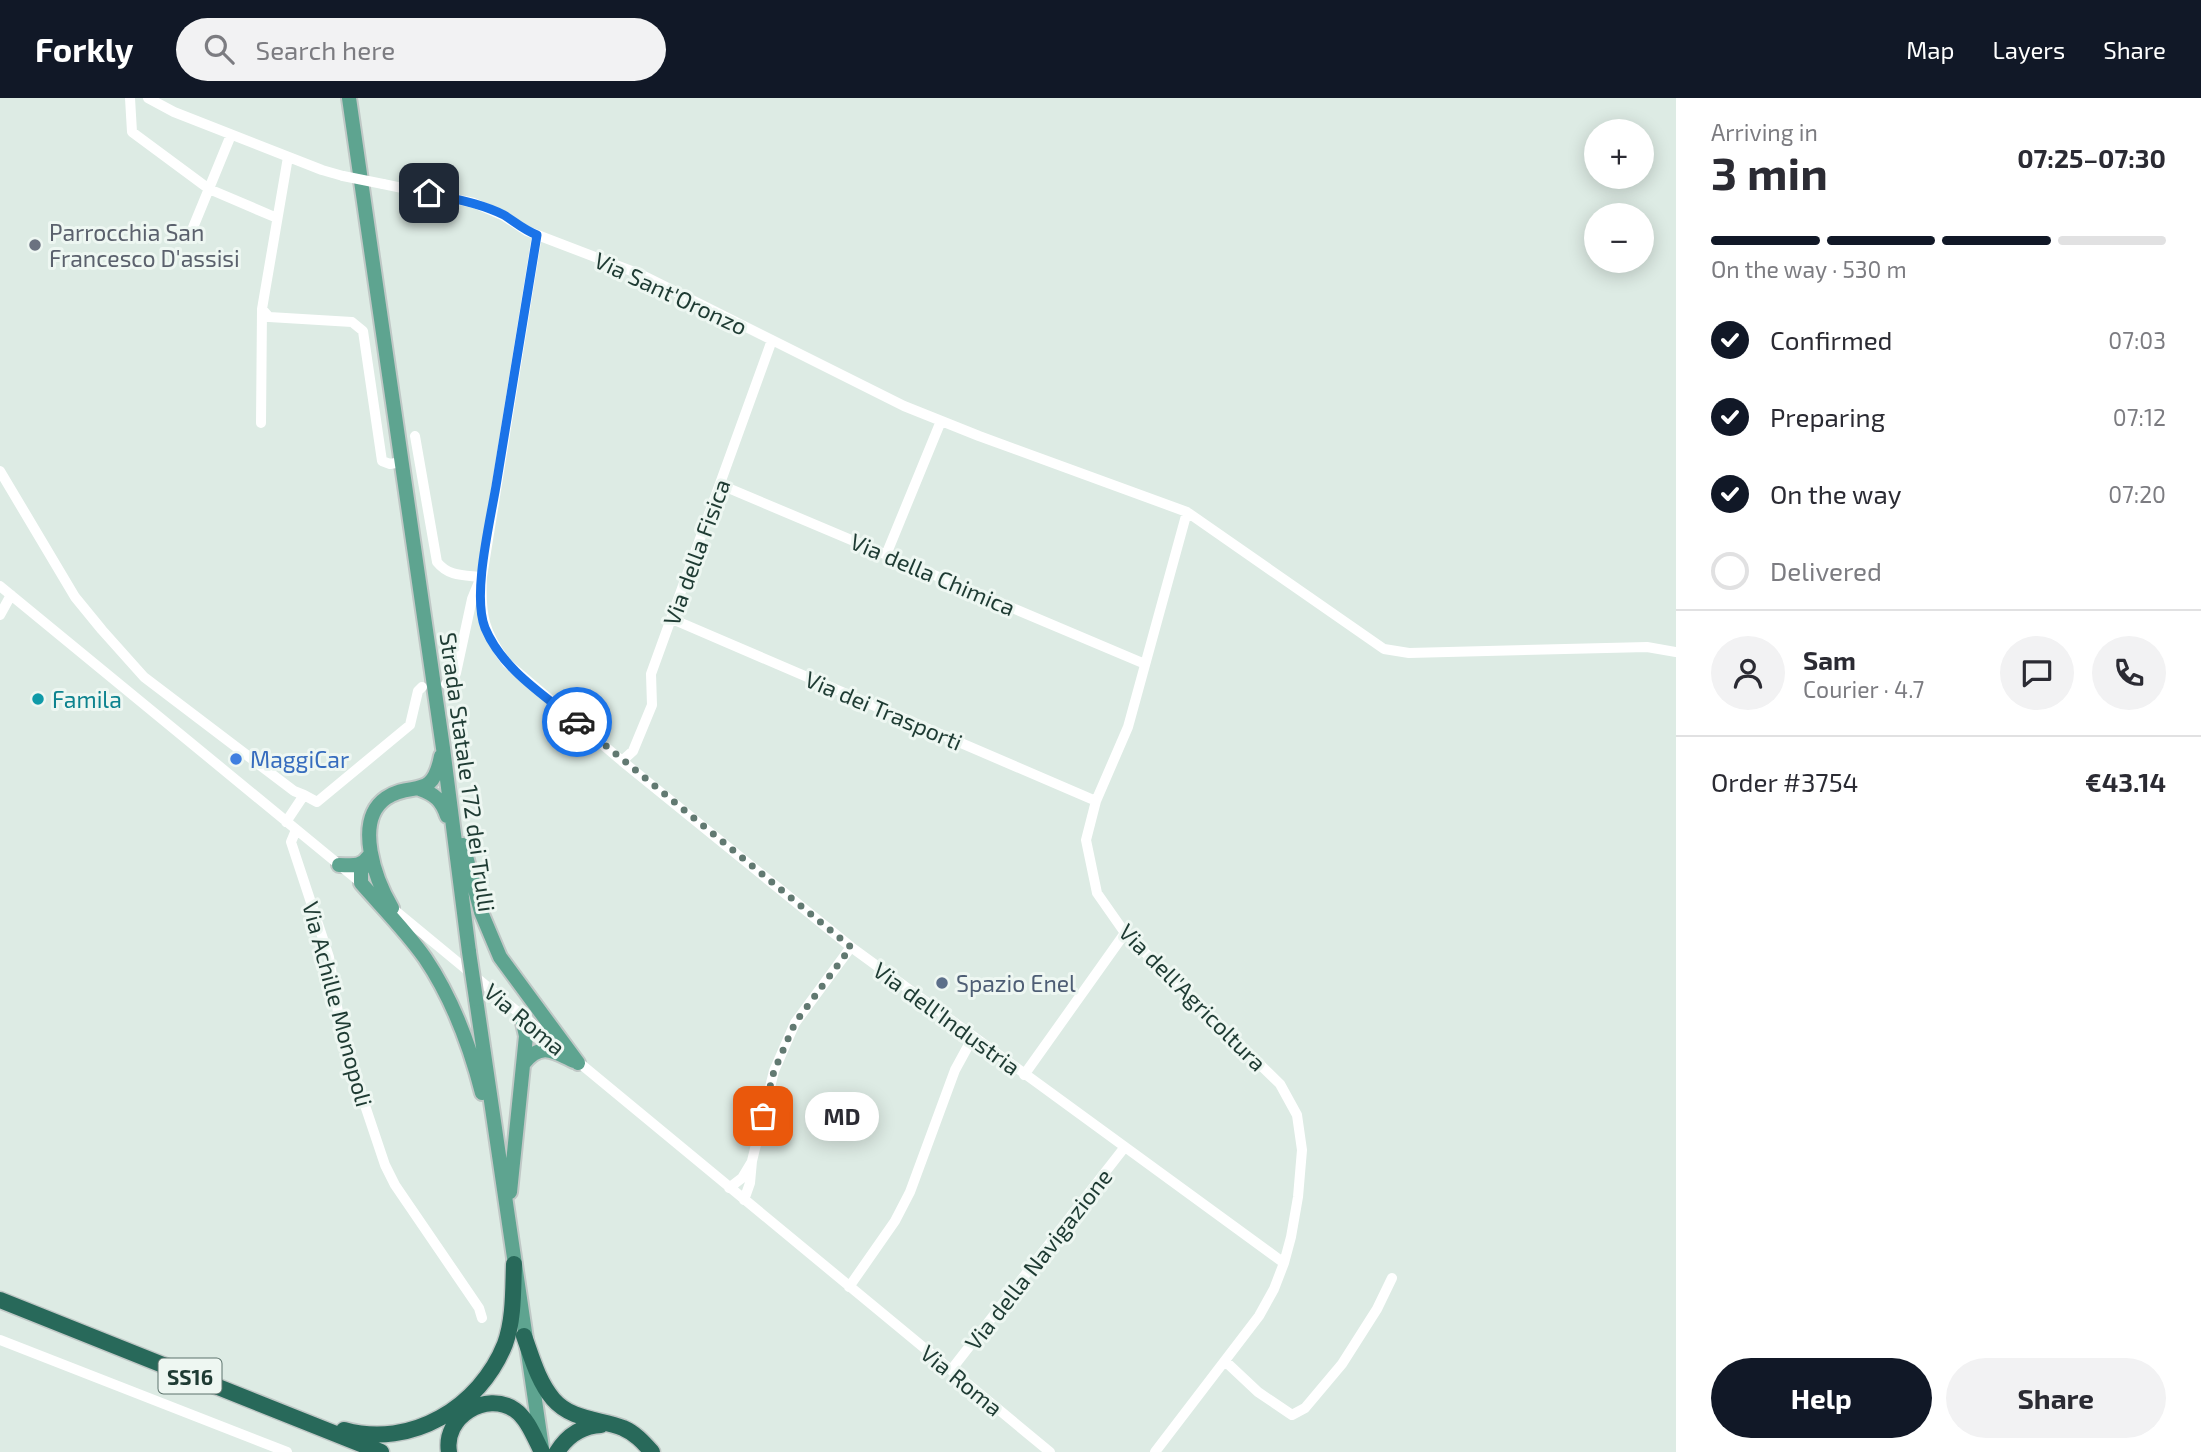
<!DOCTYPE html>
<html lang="en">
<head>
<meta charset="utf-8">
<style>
  body { margin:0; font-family:"Exo 2",sans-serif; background:#f2f2f3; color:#2b2b33; height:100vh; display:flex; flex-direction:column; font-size:26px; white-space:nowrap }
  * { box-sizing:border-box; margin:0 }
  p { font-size:23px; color:#7c7c81 }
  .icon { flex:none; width:38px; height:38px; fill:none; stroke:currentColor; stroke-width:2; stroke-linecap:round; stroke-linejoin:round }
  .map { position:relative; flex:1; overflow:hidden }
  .panel { display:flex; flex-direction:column; background:#fff; width:525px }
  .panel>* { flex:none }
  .tools { position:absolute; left:1584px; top:21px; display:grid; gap:14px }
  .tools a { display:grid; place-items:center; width:70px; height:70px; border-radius:50%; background:#fff; box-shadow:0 4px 18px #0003; font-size:35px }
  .pin { position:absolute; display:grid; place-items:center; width:60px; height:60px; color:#fff; margin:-30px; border-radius:14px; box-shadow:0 4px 10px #0006 }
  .courier { position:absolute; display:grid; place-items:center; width:70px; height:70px; margin:-35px; border:5px solid #1a73e8; border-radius:50%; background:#fff; color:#222; box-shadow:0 2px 9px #0007 }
  .bubble { position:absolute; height:49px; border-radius:24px; background:#fff; box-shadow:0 4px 18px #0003; font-size:23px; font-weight:700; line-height:49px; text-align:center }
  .overview em { font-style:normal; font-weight:700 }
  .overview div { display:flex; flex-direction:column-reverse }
  .overview { display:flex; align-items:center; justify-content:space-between; height:119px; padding:0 35px }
  h1 { font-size:46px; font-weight:700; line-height:52px }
  .bar { display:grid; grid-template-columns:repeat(4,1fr); gap:10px 7px; align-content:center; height:84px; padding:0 35px }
  .bar i { height:9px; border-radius:5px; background:#e1e1e2 }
  .bar .current { background:#111827 }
  .bar p { grid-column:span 4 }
  .line { display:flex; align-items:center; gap:18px; padding:0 35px; border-top:2px solid #e1e1e2 }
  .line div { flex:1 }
  .round { display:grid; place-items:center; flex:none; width:74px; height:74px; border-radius:37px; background:#f2f2f3 }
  ol { padding:0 35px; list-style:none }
  li { display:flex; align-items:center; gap:21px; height:77px }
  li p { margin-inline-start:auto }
  li .icon { padding:7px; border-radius:50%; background:#111827; color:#fff; stroke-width:4 }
  li:last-child { color:#7c7c81 }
  li i { width:38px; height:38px; border:4px solid #e1e1e2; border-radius:50% }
  .primary-button { display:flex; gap:14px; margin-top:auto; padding:14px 35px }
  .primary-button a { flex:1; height:80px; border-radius:42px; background:#111827; color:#fff; font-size:28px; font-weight:700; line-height:80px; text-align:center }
  .primary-button a+a { background:#f2f2f3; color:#2b2b33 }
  header { display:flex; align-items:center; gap:42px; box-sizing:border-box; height:98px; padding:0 35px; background:#111827; color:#fff }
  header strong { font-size:33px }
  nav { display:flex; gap:38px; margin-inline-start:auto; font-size:24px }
  .search { width:490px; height:63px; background:#f2f2f3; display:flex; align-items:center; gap:18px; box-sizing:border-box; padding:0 24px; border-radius:38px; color:#7c7c81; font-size:26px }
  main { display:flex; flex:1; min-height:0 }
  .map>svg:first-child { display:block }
</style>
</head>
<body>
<header>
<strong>Forkly</strong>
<div class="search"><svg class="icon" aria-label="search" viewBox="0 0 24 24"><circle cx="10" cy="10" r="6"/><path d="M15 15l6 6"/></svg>Search here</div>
<nav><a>Map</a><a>Layers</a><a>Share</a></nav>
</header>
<main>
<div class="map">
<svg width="1676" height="1354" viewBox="0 0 1676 1354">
  <rect width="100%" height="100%" fill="#ddebe4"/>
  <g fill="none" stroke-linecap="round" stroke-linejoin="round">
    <g stroke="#c0c8c6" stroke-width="18">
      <path id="major" d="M349 0 443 650 469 854
        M420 691C435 696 442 703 447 718
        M463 747 481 814 500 859 578 965
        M366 762 361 774V785C382 809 406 833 425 860 452 900 470 948 482 995
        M339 767C350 767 361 770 368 759
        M392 810C376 783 353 723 386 700 413 682 432 704 441 658
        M476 901 542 1350
        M524 965C541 944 553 953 574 963
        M510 1094 526 938 522 920"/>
    </g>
    <g stroke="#c0c8c6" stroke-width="19">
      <path id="highway" d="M0 1202 381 1354
        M524 1238C532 1260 538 1283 553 1301 571 1322 599 1321 623 1330 635 1335 643 1344 652 1354
        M344 1332C411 1351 480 1309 505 1246 514 1221 513 1192 514 1166
        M449 1354C443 1319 486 1292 515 1312 528 1321 535 1341 542 1354
        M557 1354C567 1338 581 1328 601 1327"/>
    </g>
    <path stroke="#fff" stroke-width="10" d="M130 0 132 34 209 91 277 120
      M148 0 174 14 322 72 343 78
      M383 86 474 105 504 118 527 133 642 177 904 308 979 338 1187 414 1384 551 1409 555 1647 549 1676 554
      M192 132 231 37
      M537 137 482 479C480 517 484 535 507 565L622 663 851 849 1284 1165
      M262 211 269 219 352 224 363 233 382 363 390 366 401 364
      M261 325 262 211 288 59
      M415 338 437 464C449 479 464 477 482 479
      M0 373 75 499 102 532 144 579 294 693 304 697
      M721 387 1145 566
      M886 457 941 323
      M0 488 365 788
      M0 517 11 497
      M672 521 1096 703
      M446 586 451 584 456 575 472 501 479 484
      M622 663 633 653 652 607 651 576 772 242
      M286 724 304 697 317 704 410 627 418 593 422 589
      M296 732 291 744 329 859 342 939 385 1067 395 1087 479 1210 482 1220
      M386 805 1050 1354
      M1024 977 1125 835
      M729 1090 742 1080 751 1065
      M744 1102 750 1085 752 1063 774 973 795 925 851 849
      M849 1189 895 1123 910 1094 955 972 973 939
      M0 1242 287 1354
      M1225 1263 1258 1294 1292 1317 1305 1310 1342 1266 1377 1211 1392 1180
      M951 1272 1124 1050
      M1155 1354 1259 1218 1274 1191 1284 1165 1291 1139 1298 1099 1302 1052 1297 1017 1280 986 1125 835 1097 795 1086 742 1096 703 1128 629 1187 414"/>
    <use href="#major" stroke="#5ea490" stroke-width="14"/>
    <use href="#highway" stroke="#28695a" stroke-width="16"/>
    <g stroke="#c0c8c6" stroke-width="18" stroke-linecap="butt">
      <path id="major-bridge" d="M469 854 476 901"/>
    </g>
    <path stroke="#fff" stroke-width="10" d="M343 78 383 86"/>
    <use href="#major-bridge" stroke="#5ea490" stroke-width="14"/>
  </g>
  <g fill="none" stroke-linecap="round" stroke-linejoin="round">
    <path stroke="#617971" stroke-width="7" stroke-dasharray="0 12.6" d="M577 624 851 849 795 925 774 973 763 1018"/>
    <path stroke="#1a73e8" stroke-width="9" d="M429 95C454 101 480 105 504 117 515 124 524 132 537 137 523 221 509 305 496 388 490 424 472 497 485 530 502 571 544 597 577 624"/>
  </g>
  <circle fill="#6b7280" stroke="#eef7f2" stroke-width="2.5" cx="35" cy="147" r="7"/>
  <circle fill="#0f9aa8" stroke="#eef7f2" stroke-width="2.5" cx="38" cy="601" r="7"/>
  <circle fill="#3f7fe0" stroke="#eef7f2" stroke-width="2.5" cx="236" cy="661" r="7"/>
  <circle fill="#5c6f8a" stroke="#eef7f2" stroke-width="2.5" cx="942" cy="885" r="7"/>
  <g text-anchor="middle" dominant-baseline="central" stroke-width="6" stroke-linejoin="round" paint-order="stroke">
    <rect fill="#eef7f2" stroke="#5c736c" stroke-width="2" x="158.5" y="1260.5" width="63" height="35" rx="5"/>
    <g font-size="21" font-weight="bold" fill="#1e3b33">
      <text x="190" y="1278">SS16</text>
    </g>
    <g font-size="23" fill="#5b616d" stroke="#eef7f2" text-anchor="start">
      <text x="49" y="134">Parrocchia San<tspan x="49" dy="26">Francesco D'assisi</tspan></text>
    </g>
    <g font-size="23" fill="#1e3b33" stroke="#eef7f2">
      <text transform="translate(671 195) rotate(25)">Via Sant'Oronzo</text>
      <text transform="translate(696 454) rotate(-70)">Via della Fisica</text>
      <text transform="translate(933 476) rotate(23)">Via della Chimica</text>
      <text transform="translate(884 612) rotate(23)">Via dei Trasporti</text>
      <text transform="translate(468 674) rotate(82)">Strada Statale 172 dei Trulli</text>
      <text transform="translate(1193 899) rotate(45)">Via dell'Agricoltura</text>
      <text transform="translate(338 906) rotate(75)">Via Achille Monopoli</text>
      <text transform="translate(947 920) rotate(36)">Via dell'Industria</text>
      <text transform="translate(525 921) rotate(40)">Via Roma</text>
      <text transform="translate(1038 1161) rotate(-52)">Via della Navigazione</text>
      <text transform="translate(962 1282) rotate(39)">Via Roma</text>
    </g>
    <g font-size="23" fill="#0d838f" stroke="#eef7f2" text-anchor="start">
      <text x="52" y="601">Famila</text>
    </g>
    <g font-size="23" fill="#366cbe" stroke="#eef7f2" text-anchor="start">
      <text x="250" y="661">MaggiCar</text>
    </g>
    <g font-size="23" fill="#4e5e75" stroke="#eef7f2" text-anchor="start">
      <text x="956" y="885">Spazio Enel</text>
    </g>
  </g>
</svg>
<div class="tools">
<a>+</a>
<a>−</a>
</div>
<div class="pin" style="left:763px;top:1018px;background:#ea580c"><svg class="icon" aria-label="bag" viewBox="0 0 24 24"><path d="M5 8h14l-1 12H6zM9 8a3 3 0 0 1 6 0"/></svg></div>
<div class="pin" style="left:429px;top:95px;background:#1f2937"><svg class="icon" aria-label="home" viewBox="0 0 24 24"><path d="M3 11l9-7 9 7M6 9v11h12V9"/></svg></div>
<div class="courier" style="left:577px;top:624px"><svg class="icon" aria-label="car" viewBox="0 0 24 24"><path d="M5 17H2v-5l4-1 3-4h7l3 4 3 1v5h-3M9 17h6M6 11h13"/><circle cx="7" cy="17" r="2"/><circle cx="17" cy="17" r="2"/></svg></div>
<div class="bubble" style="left:805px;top:994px;width:74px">MD</div>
</div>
<section class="panel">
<div class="overview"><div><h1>3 min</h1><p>Arriving in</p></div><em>07:25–07:30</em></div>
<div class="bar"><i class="current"></i><i class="current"></i><i class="current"></i><i></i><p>On the way · 530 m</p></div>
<ol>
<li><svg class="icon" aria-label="check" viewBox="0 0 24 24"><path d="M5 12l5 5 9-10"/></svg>Confirmed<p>07:03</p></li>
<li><svg class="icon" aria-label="check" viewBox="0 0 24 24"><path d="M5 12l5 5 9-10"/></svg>Preparing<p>07:12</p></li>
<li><svg class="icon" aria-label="check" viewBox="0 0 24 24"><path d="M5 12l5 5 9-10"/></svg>On the way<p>07:20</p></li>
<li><i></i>Delivered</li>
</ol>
<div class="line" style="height:126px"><a class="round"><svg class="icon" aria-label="person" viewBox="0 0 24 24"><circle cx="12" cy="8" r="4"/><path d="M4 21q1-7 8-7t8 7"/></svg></a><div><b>Sam</b><p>Courier · 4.7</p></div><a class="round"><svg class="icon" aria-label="chat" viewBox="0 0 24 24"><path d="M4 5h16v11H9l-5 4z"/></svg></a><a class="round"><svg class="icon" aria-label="phone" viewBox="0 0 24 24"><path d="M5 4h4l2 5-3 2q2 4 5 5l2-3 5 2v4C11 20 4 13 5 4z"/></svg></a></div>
<div class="line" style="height:91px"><div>Order #3754</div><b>€43.14</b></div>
<div class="primary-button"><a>Help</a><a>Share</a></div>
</section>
</main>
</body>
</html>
